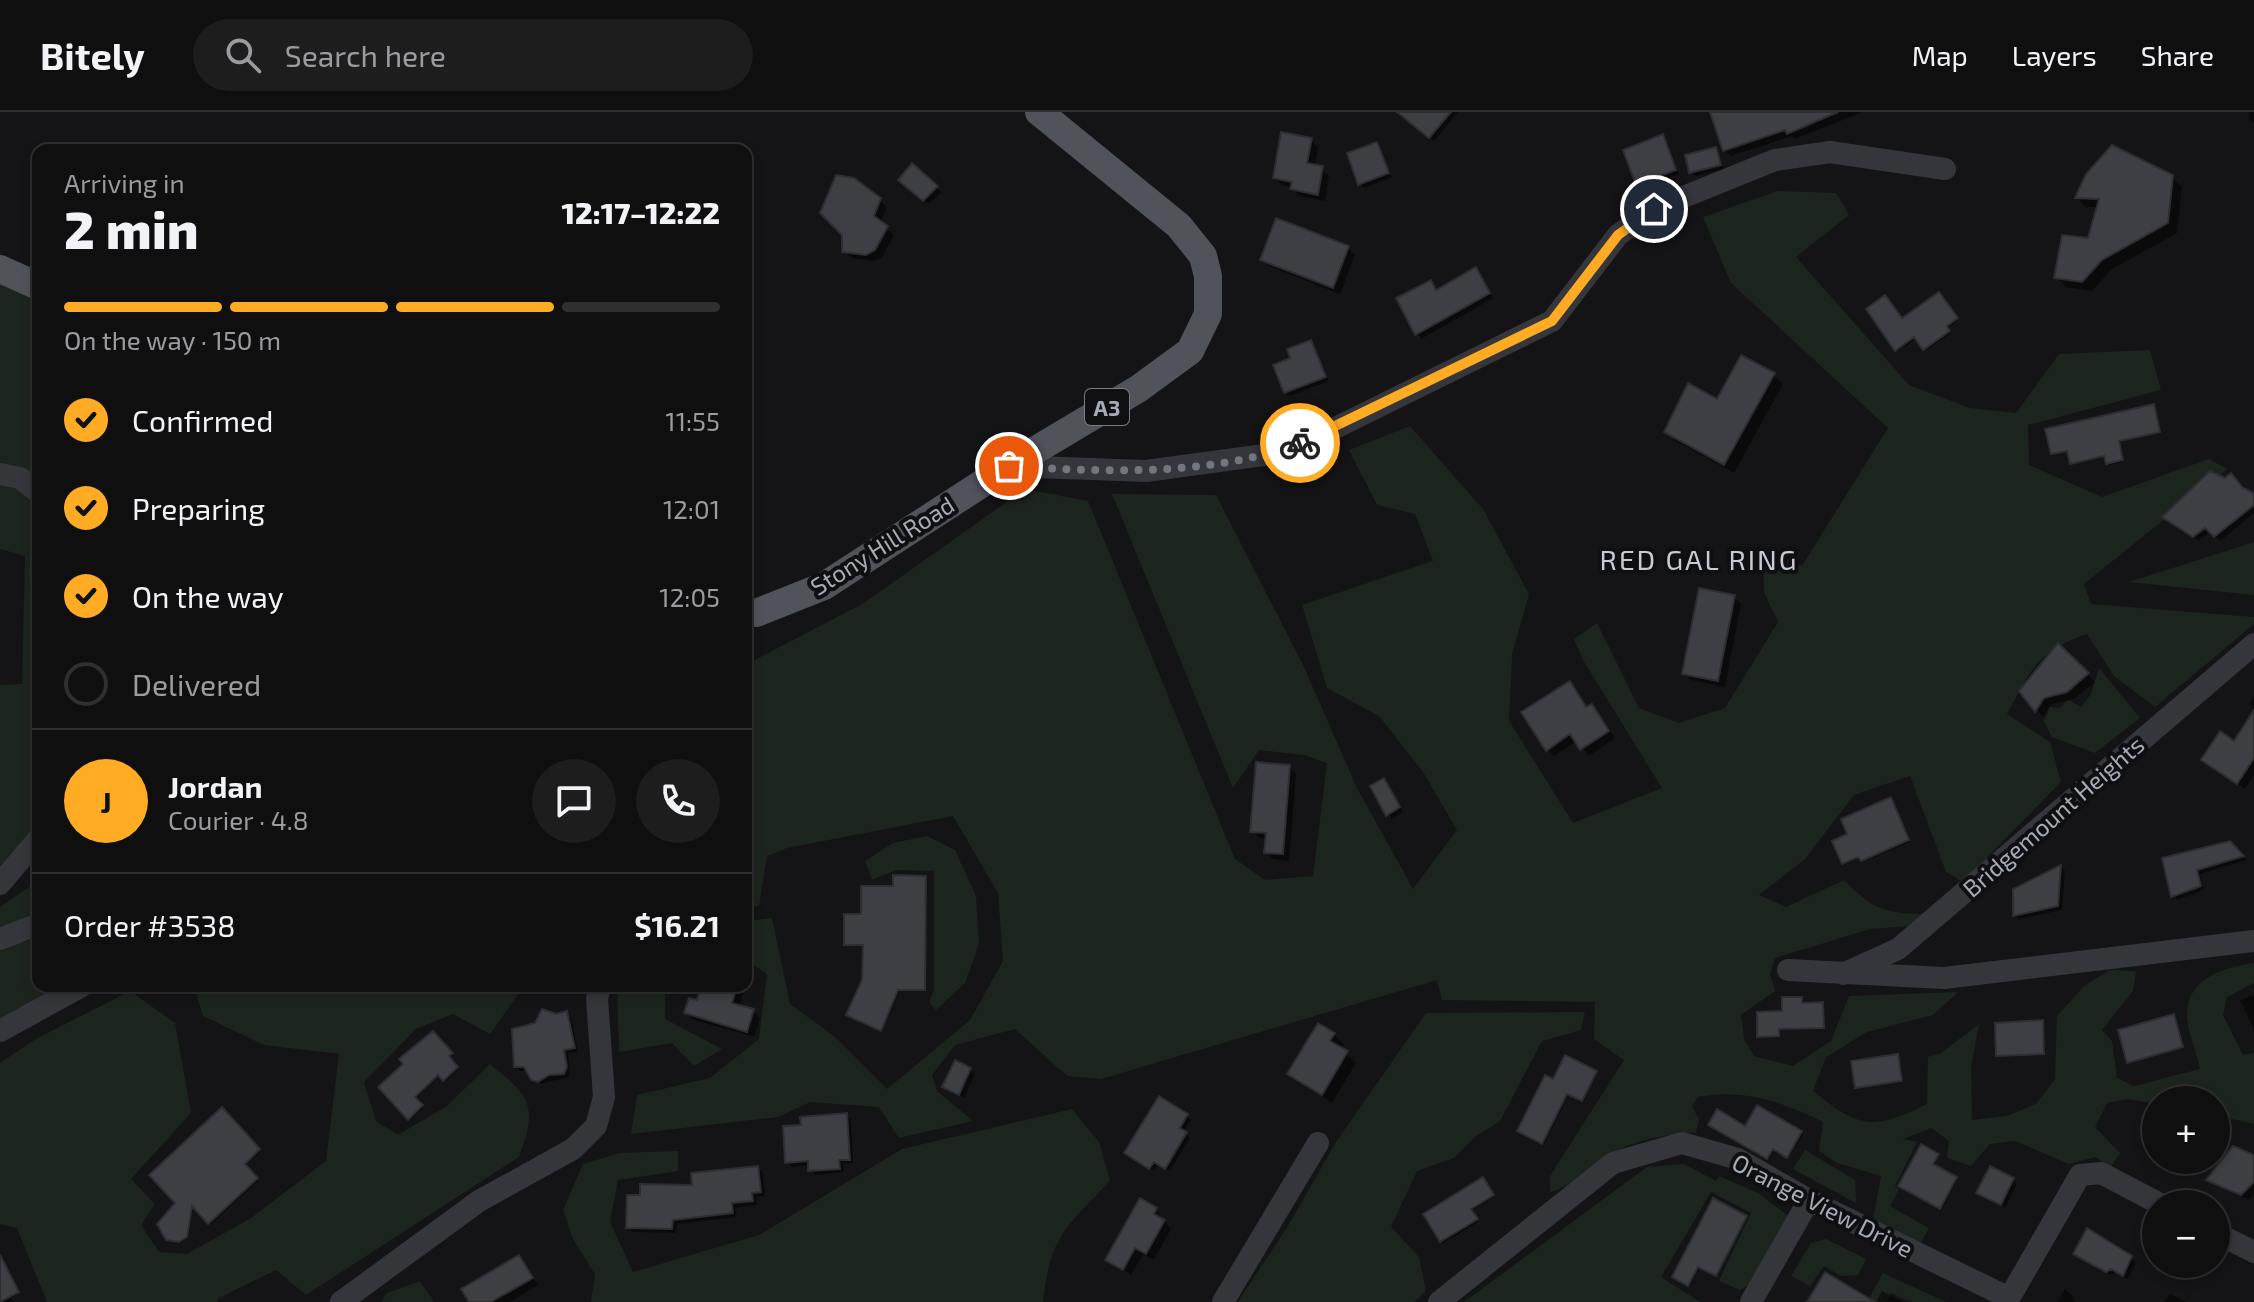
<!DOCTYPE html>
<html lang="en">
<head>
<meta charset="utf-8">
<style>
  body { margin:0; font-family:"Exo 2",sans-serif; background:#1d1d1e; color:#f1f3f6; height:100vh; display:flex; flex-direction:column; font-size:30px; white-space:nowrap }
  * { box-sizing:border-box; margin:0 }
  p { font-size:26px; color:#9b9c9f }
  .icon { flex:none; width:44px; height:44px; fill:none; stroke:currentColor; stroke-width:2; stroke-linecap:round; stroke-linejoin:round }
  .map { position:relative; flex:1; overflow:hidden }
  .details { position:absolute; left:32px; top:32px; width:720px; height:848px; display:flex; flex-direction:column; background:#0f0f10; border-radius:16px; box-shadow:0 4px 12px #0003,0 0 0 2px #2f2f30 }
  .details>* { flex:none }
  .controls { position:absolute; left:2142px; top:974px; display:grid; gap:16px }
  .controls a { display:grid; place-items:center; width:88px; height:88px; border-radius:50%; background:#0f0f10; box-shadow:0 4px 12px #0003,0 0 0 2px #2f2f30; font-size:40px }
  .pin { position:absolute; display:grid; place-items:center; width:68px; height:68px; color:#fff; margin:-34px; border:4px solid #fff; border-radius:50%; box-shadow:0 2px 8px #0007 }
  .courier { position:absolute; display:grid; place-items:center; width:80px; height:80px; margin:-40px; border:6px solid #ffac24; border-radius:50%; background:#fff; color:#222; box-shadow:0 2px 10px #0007 }
  .headline em { font-style:normal; font-weight:800 }
  .headline div { display:flex; flex-direction:column-reverse }
  .headline { display:flex; align-items:center; justify-content:space-between; height:136px; padding:0 32px }
  h1 { font-size:52px; font-weight:800; line-height:60px }
  .bar { display:grid; grid-template-columns:repeat(4,1fr); gap:12px 8px; align-content:center; height:96px; padding:0 32px }
  .bar i { height:10px; border-radius:6px; background:#2f2f30 }
  .bar .current { background:#ffac24 }
  .bar p { grid-column:span 4 }
  .line { display:flex; align-items:center; gap:20px; padding:0 32px; border-top:2px solid #2f2f30 }
  .line div { flex:1 }
  .round { display:grid; place-items:center; flex:none; width:84px; height:84px; border-radius:42px; background:#1d1d1e }
  ol { padding:0 32px; list-style:none }
  li { display:flex; align-items:center; gap:24px; height:88px }
  li p { margin-inline-start:auto }
  li .icon { padding:8px; border-radius:50%; background:#ffac24; color:#111; stroke-width:4 }
  li:last-child { color:#9b9c9f }
  li i { width:44px; height:44px; border:4px solid #2f2f30; border-radius:50% }
  header { display:flex; align-items:center; gap:48px; box-sizing:border-box; height:112px; padding:0 40px; background:#0f0f10; border-bottom:2px solid #2f2f30 }
  header strong { font-size:38px }
  nav { display:flex; gap:44px; margin-inline-start:auto; font-size:28px }
  .search { width:560px; height:72px; background:#1d1d1e; display:flex; align-items:center; gap:20px; box-sizing:border-box; padding:0 28px; border-radius:44px; color:#9b9c9f; font-size:30px }
  .map>svg:first-child { display:block }
</style>
</head>
<body>
<header>
<strong>Bitely</strong>
<div class="search"><svg class="icon" aria-label="search" viewBox="0 0 24 24"><circle cx="10" cy="10" r="6"/><path d="M15 15l6 6"/></svg>Search here</div>
<nav><a>Map</a><a>Layers</a><a>Share</a></nav>
</header>
<div class="map">
<svg width="2254" height="1190" viewBox="0 0 2254 1190">
  <rect width="100%" height="100%" fill="#141416"/>
  <path fill="#1c251d" d="M1778 79 1836 81 1849 103 1796 145 1909 273 1970 296 2016 301 2059 242 2150 238 2161 278 2028 313 2029 353 2102 385 2209 347 2227 357 2084 472 2091 492 2254 505V512L2155 595 2114 564 2087 522C2037 539 2031 558 2007 602L2050 630 2061 670 1963 770 1946 760 1910 664 1854 683 1805 747 1759 783 1786 795 1844 768C1873 797 1882 801 1923 802L1908 814 1870 817 1775 846 1770 862 1775 879 1741 903 1744 927 1754 944 1793 954 1831 929 1849 884 1958 880 1933 903 1867 920 1826 945 1813 979C1858 1016 1874 1019 1927 992L1928 945 1941 941 1979 912 1971 955 1972 1008 2007 1004 2036 992 2055 967 2057 904 2084 874 2110 858 2136 859 2133 879 2102 918 2112 929 2117 966 2134 974 2200 957C2197 940 2186 918 2187 900 2189 865 2226 855 2254 851V871L2227 885 2223 903 2243 943 2254 941V1012L2216 1003V988H2156V992L2128 987 2107 991 2095 1015 2120 1041 2111 1055 2095 1045 2069 1052 2015 1029 1990 1032 1971 1054 1947 1046 1949 1029 1931 1016 1903 1027 1917 1030 1895 1074 1899 1078 1890 1094 1929 1116 1920 1132 1873 1108 1881 1064 1837 1051 1819 1039 1823 1010C1784 990 1742 976 1698 985L1692 994 1699 1008 1696 1020C1668 1022 1633 1028 1609 1043 1587 1056 1576 1073 1550 1080V1064L1624 948 1594 927 1595 890 1442 888 1437 868 1101 967 1067 964 1015 917 955 933 932 963 937 979 973 1009 899 1026 879 995 810 990 778 1005 631 1022 637 983 710 966 759 927 767 862 746 848V809L772 806 790 892 834 924 887 977 970 908 1003 849 998 781 953 704 787 736 767 744 759 794H746V549L751 550 864 491 1025 377 1088 389 1235 747 1265 768 1313 764 1327 651 1304 643 1259 638 1233 676 1112 382 1216 383 1303 553 1357 676 1413 777 1457 718 1423 660 1379 604 1327 576 1302 493 1433 449 1415 402 1377 393 1349 338 1410 314 1483 397 1529 482 1512 543 1509 609 1573 711 1662 676 1583 548 1574 527 1597 511 1639 596 1679 611 1725 596 1778 510 1764 480 1763 444 1774 440 1802 454 1888 316 1731 171 1703 105Z
    M0 168 38 186V364L0 353Z
    M0 371 18 375 38 391V700L28 723 0 759V573L22 572 25 444 0 437Z
    M2254 430V483L2129 470Z
    M2099 556 2140 606 2095 641 2052 625 2044 609 2050 595 2060 596 2068 588 2081 595 2091 582Z
    M927 724 955 738 976 784 979 832 965 871 936 898 929 890 934 878V759L896 758 872 768 865 749 893 731Z
    M38 758V798L0 818V795L29 775Z
    M38 826V874H63L0 912V835Z
    M194 874H349L388 882 409 874H524L490 922 453 902 416 917 364 970 376 1009 398 1023 447 994 490 952C531 985 538 994 519 1045L306 1183 276 1158 219 1186 217 1190H47L17 1116 0 1112V951L36 927 130 879 175 911 191 1001 131 1067 155 1092 141 1113 159 1140 187 1142 251 1106 326 1049 339 942 264 933 203 904Z
    M617 874H669L665 883V907L722 937 694 954 672 931 619 940Z
    M1585 900 1581 918 1542 929 1500 1009 1476 1024 1454 1046 1417 1059 1391 1115 1419 1145 1426 1179 1414 1190H1238L1288 1114 1336 1030 1426 901Z
    M1072 997 1099 1030 1110 1069C1066 1115 1050 1124 1043 1190H591L595 1162 573 1127 563 1098 583 1052 620 1041 678 1039V1059L618 1068 610 1110 633 1160 759 1123 902 1037Z
    M1805 1038 1855 1068 1856 1091 1793 1057Z
    M1684 1052 1716 1069 1719 1064 1760 1082 1788 1104 1751 1172 1740 1178 1719 1169 1751 1101 1711 1080 1661 1165 1700 1190H1464L1647 1055Z
    M1826 1127 1866 1147 1858 1163 1841 1164 1824 1154 1810 1174 1791 1164 1811 1131Z
    M1883 1161 1946 1190H1911L1891 1181 1886 1190H1867Z
    M420 1169 434 1190H381L387 1181Z"/>
  <path fill="#0007" d="M1405 0H1458L1434 29 1407 7Z
    M1713 0H1863L1795 27 1792 24 1731 44 1725 38Z
    M2249 0H2254V12L2249 7Z
    M1662 25 1679 62 1642 76 1638 72Z
    M1311 28 1318 35 1315 54 1329 63 1325 89 1299 84 1293 75 1282 73 1275 66Z
    M1377 32 1392 65 1364 76 1360 72Z
    M1716 37 1724 57 1696 64 1691 60Z
    M912 54 941 80 929 92 901 68Z
    M2172 65 2182 75 2177 121 2112 157 2092 179 2066 175 2057 165 2090 129 2098 95H2086L2077 86Z
    M880 88 887 95 880 111 894 123 882 145 874 149 852 146 844 139Z
    M1348 136 1355 143 1340 182 1269 154 1262 147Z
    M1475 158 1493 186 1421 227 1399 187 1431 170 1437 180Z
    M1939 182 1958 208 1947 217 1950 222 1926 238 1917 226 1898 239 1868 197 1902 209Z
    M1311 230 1329 269 1290 284 1286 280 1293 247Z
    M1773 263 1783 272 1734 361 1676 329 1667 319Z
    M2153 295 2158 321 2119 330 2124 350 2109 353 2106 345 2073 352 2069 340 2052 341Z
    M2254 390V401L2220 429 2211 419 2199 429 2170 409Z
    M1734 485 1741 492 1725 575 1691 568 1684 561Z
    M2058 534 2095 570 2074 587 2051 592 2043 605 2022 579Z
    M1569 571 1588 596 1591 594 1598 601 1615 626 1589 644 1577 629 1554 644 1547 637Z
    M2254 584V597L2249 592Z
    M2254 602V663L2245 677 2203 648 2235 631Z
    M1289 655 1296 662 1289 749 1273 747 1266 740 1267 727 1259 726 1252 719Z
    M1388 673 1403 700 1392 707 1388 702Z
    M1892 689 1910 730 1865 749 1861 745 1845 752 1850 724Z
    M2230 732 2246 748 2200 762 2204 778 2177 788 2164 747Z
    M2061 755 2065 759 2062 798 2019 807 2015 803Z
    M926 766V879H900L882 919 850 904 864 869 865 834 846 832 863 804 895 776Z
    M703 874 745 875 739 895 753 899 760 906 754 925 694 908 686 900 698 890Z
    M2254 883V918L2240 888Z
    M1801 887 1803 893 1824 894V917L1780 918V925L1759 924Z
    M566 902 571 906 578 940 568 941 570 960 568 965 541 972 529 959H520L516 954 537 913Z
    M2175 906 2183 936 2129 950Z
    M2042 910 2045 943 1998 944Z
    M1318 913 1334 923 1344 932 1341 937 1356 951 1332 991 1290 962Z
    M433 921 453 943 449 947 458 957 446 969 440 963 415 987 423 996 411 1008 381 975Z
    M1898 944 1903 970 1857 975Z
    M970 958 975 962 964 986 945 974Z
    M1596 960 1584 989 1569 982 1544 1032 1521 1020 1554 969Z
    M222 998 260 1040 245 1054 258 1069 211 1112 193 1093 188 1126 181 1131 170 1129 160 1113 177 1091Z
    M846 1003 851 1007 853 1051 843 1052 844 1060 815 1063 810 1053 792 1055 787 1050 803 1015Z
    M1187 1004 1191 1008 1183 1020 1190 1026 1170 1059 1158 1053 1154 1059 1131 1045Z
    M1712 1014 1801 1021 1803 1022 1789 1046 1775 1037 1769 1047Z
    M2156 1017V1040L2148 1032Z
    M1938 1043 1934 1055 1957 1068 1942 1097 1902 1075Z
    M2254 1045V1082L2248 1088 2209 1068Z
    M2169 1048H2199L2195 1057Z
    M758 1056 763 1061 765 1084 756 1086 757 1093 735 1096 737 1105 677 1112 676 1121 633 1120 628 1115 695 1075Z
    M2013 1068 2017 1072 2005 1096 1978 1080Z
    M1485 1069 1494 1085 1471 1099 1478 1110 1443 1131 1426 1102Z
    M1713 1089 1700 1155 1690 1174 1676 1167Z
    M1156 1098 1171 1117 1154 1148 1143 1142 1131 1163 1108 1147Z
    M2088 1119 2136 1150 2128 1167 2116 1160 2112 1163 2080 1146Z
    M519 1145 538 1173 510 1190H471Z
    M0 1151 4 1152 19 1182 11 1186 13 1190H0Z
    M2065 1177 2072 1183 2075 1190H2057Z
    M1882 1179 1903 1190H1876Z
    M2170 1182 2187 1190H2164Z"/>
  <path fill="#3e3f44" stroke="#2e2e32" stroke-width="2" d="M1397 0H1451L1429 26Z
    M1710 0H1838L1787 22 1785 18 1723 39Z
    M1281 20 1312 26 1307 51 1323 54 1318 83 1290 77 1292 70 1273 66Z
    M1663 22 1676 58 1636 73 1623 38Z
    M1377 30 1389 61 1358 73 1347 41Z
    M2112 33 2173 63 2168 111 2102 148 2082 170 2054 166 2062 123 2088 126 2099 87 2075 86 2086 62Z
    M1716 35 1721 53 1689 61 1685 43Z
    M912 51 938 74 923 89 898 68Z
    M836 63 854 66 881 86 874 104 888 114 875 138 866 143 842 140V123L820 101Z
    M1276 106 1349 134 1333 176 1260 148Z
    M1476 155 1490 181 1415 223 1396 186 1431 168 1436 178Z
    M1939 180 1958 206 1947 214 1950 219 1923 238 1914 225 1895 239 1866 197 1885 183 1902 206Z
    M1311 228 1326 265 1284 281 1273 253 1290 246 1287 237Z
    M1741 243 1775 261 1724 353 1664 320 1688 271 1717 287Z
    M2154 292 2160 320 2119 329 2123 348 2106 352 2104 344 2070 352 2067 339 2051 342 2045 317Z
    M2210 359 2225 366 2231 361 2243 376 2254 381V393L2214 425 2205 416 2193 425 2162 405Z
    M1699 476 1735 483 1718 569 1682 562Z
    M2058 531 2089 561 2067 580 2044 586 2035 600 2019 579Z
    M1570 569 1586 595 1592 592 1609 619 1580 638 1570 622 1546 639 1521 600Z
    M2254 598V646L2237 672 2201 648 2220 619 2234 629Z
    M1256 650 1290 653 1283 742 1264 741 1266 721 1250 720Z
    M1384 666 1400 695 1386 704 1370 674Z
    M1891 685 1909 728 1861 749 1858 745 1842 752 1832 729 1847 722 1841 707Z
    M2230 729 2244 744 2197 758 2201 774 2171 785 2162 746Z
    M2061 753 2058 794 2013 804V777Z
    M893 763 926 764 925 878H898L881 919 846 903 862 868 863 833H844V802H861V774H893Z
    M701 874H737L732 891 754 897 747 920 684 901 689 886 697 888Z
    M1782 885H1802V891L1823 890 1824 916 1779 917V924L1757 925V900L1782 899Z
    M542 897 556 902 567 899 575 936 564 938 567 955 564 962 549 963 538 970 531 968 524 955H514L512 917 535 911Z
    M2174 902 2183 935 2127 951 2118 918Z
    M2043 908 2044 942 1996 944 1995 911Z
    M1318 911 1335 921 1330 929 1348 939 1322 983 1287 962Z
    M433 919 453 941 449 944 458 955 443 969 438 963 415 985 423 993 408 1008 378 975 403 952 399 947Z
    M1898 942 1902 969 1855 976 1851 949Z
    M1565 943 1597 959 1582 989 1567 982 1542 1032 1517 1019 1545 963 1553 967Z
    M955 948 971 956 959 983 942 975Z
    M1159 984 1188 1002 1180 1016 1187 1020 1165 1057 1154 1050 1149 1057 1124 1041Z
    M1757 993 1802 1019 1787 1046 1773 1037 1767 1047 1708 1013 1717 997 1745 1014Z
    M222 995 260 1037 245 1052 258 1066 208 1112 192 1094 187 1125 179 1130 166 1128 157 1112 175 1091 149 1063Z
    M847 1001 850 1048H839L840 1057 808 1059V1049L785 1051 783 1014 801 1013 800 1005Z
    M1921 1032 1939 1042 1933 1052 1957 1065 1940 1097 1898 1074Z
    M2233 1034 2254 1043V1070L2241 1083 2206 1068Z
    M758 1054 761 1080 752 1081 753 1089 732 1091 733 1101 673 1108 672 1117 626 1116 627 1083H640V1072L692 1073 691 1061Z
    M1990 1054 2014 1066 2001 1093 1976 1081Z
    M1483 1065 1494 1083 1471 1097 1478 1107 1440 1130 1423 1102Z
    M1140 1086 1157 1096 1154 1102 1165 1108 1146 1142 1135 1136 1123 1158 1105 1148Z
    M1713 1086 1747 1104 1716 1164 1698 1155 1688 1174 1672 1165Z
    M2087 1116 2132 1144 2123 1164 2111 1157 2106 1160 2073 1142Z
    M0 1143 19 1180 0 1190Z
    M519 1143 533 1166 491 1190H469L461 1177Z
    M1825 1160 1875 1190H1807Z"/>
  <g fill="none" stroke-linecap="round" stroke-linejoin="round">
    <path stroke="#35363c" stroke-width="22" d="M1009 354 1146 359 1272 342 1323 322 1552 209 1618 123 1654 97 1775 48 1830 40 1945 57
      M0 362 20 366 38 380
      M0 772 38 727
      M0 827 38 812
      M1788 858 1944 866 2254 829
      M1843 862 1898 837 2254 532
      M0 919 82 874
      M2216 1121 2254 1140
      M341 1190 479 1089 573 1037 596 1014 604 985 597 887 600 874
      M1223 1190 1318 1031
      M1439 1190 1613 1051 1682 1031 1738 1047 1809 1088 2009 1186
      M1751 1190 1809 1088
      M2007 1190 2080 1063 2101 1061 2160 1092"/>
    <path stroke="#51535b" stroke-width="28" d="M0 157 38 174
      M746 501H756L824 474 1009 354 1138 277 1190 239 1208 202V164L1203 144 1179 114 1039 0"/>
  </g>
  <g fill="none" stroke-linecap="round" stroke-linejoin="round">
    <path stroke="#72767f" stroke-width="8" stroke-dasharray="0 14.4" d="M1009 354C1103 360 1210 365 1300 331"/>
    <path stroke="#ffac24" stroke-width="10" d="M1300 331 1552 209 1618 123 1654 97"/>
  </g>
  <g text-anchor="middle" dominant-baseline="central" stroke-width="8" stroke-linejoin="round" paint-order="stroke">
    <rect fill="#0f0f11" stroke="#787c86" stroke-width="2" x="1085" y="277" width="44" height="36" rx="6"/>
    <g font-size="22" font-weight="bold" fill="#a5abb8">
      <text x="1107" y="295">A3</text>
    </g>
    <g font-size="24" fill="#a5abb8" stroke="#0f0f11">
      <text transform="translate(882 433) rotate(-32)">Stony Hill Road</text>
      <text transform="translate(2053 704) rotate(-41)">Bridgemount Heights</text>
      <text transform="translate(1823 1093) rotate(27)">Orange View Drive</text>
    </g>
    <g font-size="28" letter-spacing="2" fill="#c6cad3" stroke="#0f0f11">
      <text x="1699" y="447">RED GAL RING</text>
    </g>
  </g>
</svg>
<div class="controls">
<a>+</a>
<a>−</a>
</div>
<div class="pin" style="left:1009px;top:354px;background:#ea580c"><svg class="icon" aria-label="bag" viewBox="0 0 24 24"><path d="M5 8h14l-1 12H6zM9 8a3 3 0 0 1 6 0"/></svg></div>
<div class="pin" style="left:1654px;top:97px;background:#1f2937"><svg class="icon" aria-label="home" viewBox="0 0 24 24"><path d="M3 11l9-7 9 7M6 9v11h12V9"/></svg></div>
<div class="courier" style="left:1300px;top:331px"><svg class="icon" aria-label="bike" viewBox="0 0 24 24"><circle cx="6" cy="16" r="4"/><circle cx="18" cy="16" r="4"/><path d="M6 16l4-8h5l3 8M10 8l3 8H6M13 5h3"/></svg></div>
<section class="details">
<div class="headline"><div><h1>2 min</h1><p>Arriving in</p></div><em>12:17–12:22</em></div>
<div class="bar"><i class="current"></i><i class="current"></i><i class="current"></i><i></i><p>On the way · 150 m</p></div>
<ol>
<li><svg class="icon" aria-label="check" viewBox="0 0 24 24"><path d="M5 12l5 5 9-10"/></svg>Confirmed<p>11:55</p></li>
<li><svg class="icon" aria-label="check" viewBox="0 0 24 24"><path d="M5 12l5 5 9-10"/></svg>Preparing<p>12:01</p></li>
<li><svg class="icon" aria-label="check" viewBox="0 0 24 24"><path d="M5 12l5 5 9-10"/></svg>On the way<p>12:05</p></li>
<li><i></i>Delivered</li>
</ol>
<div class="line" style="height:144px"><b class="round" style="background:#ffac24;color:#111">J</b><div><b>Jordan</b><p>Courier · 4.8</p></div><a class="round"><svg class="icon" aria-label="chat" viewBox="0 0 24 24"><path d="M4 5h16v11H9l-5 4z"/></svg></a><a class="round"><svg class="icon" aria-label="phone" viewBox="0 0 24 24"><path d="M5 4h4l2 5-3 2q2 4 5 5l2-3 5 2v4C11 20 4 13 5 4z"/></svg></a></div>
<div class="line" style="height:104px"><div>Order #3538</div><b>$16.21</b></div>
</section>
</div>
</body>
</html>
